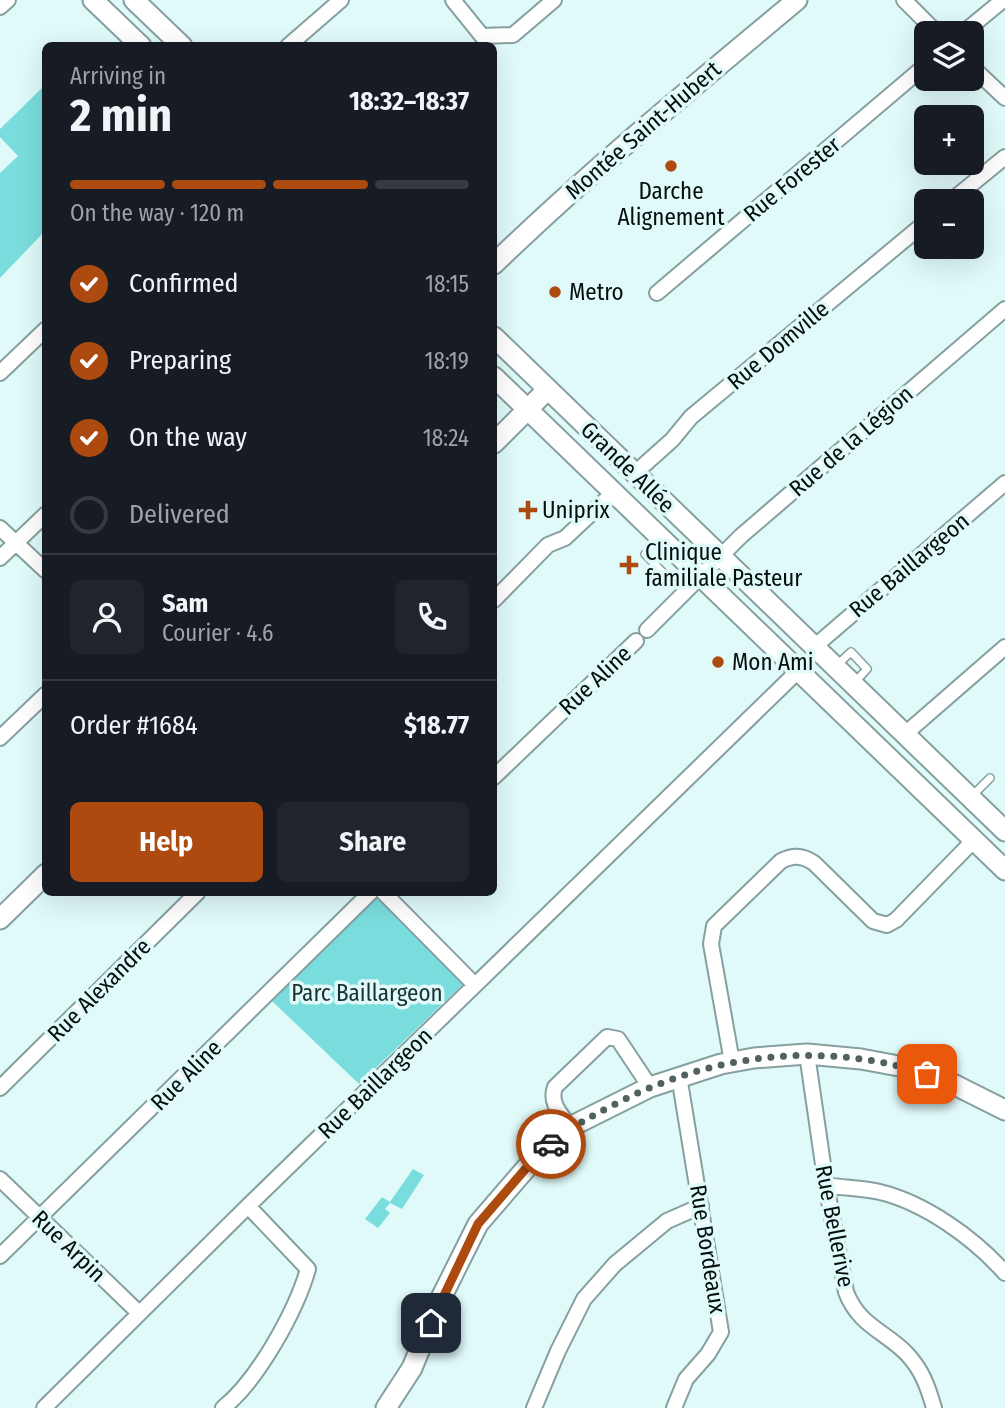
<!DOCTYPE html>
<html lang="en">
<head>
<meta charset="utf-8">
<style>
  body { margin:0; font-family:"Fira Sans Condensed",sans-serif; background:#20242c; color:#f1f3f6; height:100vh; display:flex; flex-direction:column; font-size:26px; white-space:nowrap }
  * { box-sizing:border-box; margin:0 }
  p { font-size:23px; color:#9ea1a6 }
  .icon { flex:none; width:38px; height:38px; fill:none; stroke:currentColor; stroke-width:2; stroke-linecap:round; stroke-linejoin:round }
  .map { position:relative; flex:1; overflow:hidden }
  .sheet { position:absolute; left:42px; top:42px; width:455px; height:854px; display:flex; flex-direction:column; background:#171b24; border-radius:10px; box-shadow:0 7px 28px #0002 }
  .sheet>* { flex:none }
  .controls { position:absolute; left:914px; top:21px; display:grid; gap:14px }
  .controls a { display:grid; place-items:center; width:70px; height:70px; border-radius:10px; background:#171b24; box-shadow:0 7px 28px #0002; font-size:35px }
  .pin { position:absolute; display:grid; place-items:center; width:60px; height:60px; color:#fff; margin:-30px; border-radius:14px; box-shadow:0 4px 10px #0006 }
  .courier { position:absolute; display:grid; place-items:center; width:70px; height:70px; margin:-35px; border:5px solid #ad4a0f; border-radius:50%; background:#fff; color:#222; box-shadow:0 2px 9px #0007 }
  .headline em { font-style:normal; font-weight:700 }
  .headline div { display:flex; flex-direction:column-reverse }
  .headline { display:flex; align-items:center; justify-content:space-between; height:119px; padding:0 28px }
  h1 { font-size:46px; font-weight:700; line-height:52px }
  .bar { display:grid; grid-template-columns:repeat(4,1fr); gap:10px 7px; align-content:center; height:84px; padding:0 28px }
  .bar i { height:9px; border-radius:5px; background:#363941 }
  .bar .on { background:#ad4a0f }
  .bar p { grid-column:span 4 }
  .line { display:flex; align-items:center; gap:18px; padding:0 28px; border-top:2px solid #363941 }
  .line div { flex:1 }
  .round { display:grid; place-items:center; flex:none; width:74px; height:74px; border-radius:10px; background:#20242c }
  ol { padding:0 28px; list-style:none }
  li { display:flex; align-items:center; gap:21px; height:77px }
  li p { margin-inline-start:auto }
  li .icon { padding:7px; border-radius:50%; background:#ad4a0f; color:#fff; stroke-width:4 }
  li:last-child { color:#9ea1a6 }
  li i { width:38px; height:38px; border:4px solid #363941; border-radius:50% }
  .primary-button { display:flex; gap:14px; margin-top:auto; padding:14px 28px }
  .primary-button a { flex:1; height:80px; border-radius:10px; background:#ad4a0f; color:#fff; font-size:28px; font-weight:700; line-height:80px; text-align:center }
  .primary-button a+a { background:#20242c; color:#f1f3f6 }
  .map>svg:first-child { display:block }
</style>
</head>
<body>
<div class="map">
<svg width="1005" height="1408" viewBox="0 0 1005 1408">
  <rect width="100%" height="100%" fill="#dffaf9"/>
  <path fill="#7adddd" d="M45 85V231L0 278V173L18 156 0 137V129Z
    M378 896 463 984 359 1084 272 1001Z
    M413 1169 424 1175 402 1209 390 1203 385 1209 390 1213 378 1228 365 1219 382 1197 390 1202Z"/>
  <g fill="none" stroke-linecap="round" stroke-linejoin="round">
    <g stroke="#869f9f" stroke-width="10">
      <path id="lane" d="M645 554 669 579
        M836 666 851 652 867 669 855 682
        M971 797 990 778"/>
    </g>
    <g stroke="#869f9f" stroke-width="18">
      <path id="street" d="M453 0 482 36 513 35 554 0
        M904 0 937 33
        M0 7 8 0
        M963 33 1003 0
        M288 46 341 0
        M971 66 1005 98
        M951 201 1005 157
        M657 293 926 65
        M0 373 46 329
        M635 473 672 440 691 417 926 222
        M0 528 46 571
        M0 558 46 514
        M494 600 548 545 565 538 614 492
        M647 630 741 536 1005 309
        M814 647 1005 483
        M905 734 1005 647
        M0 738 46 694
        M494 777 636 641
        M383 892 475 985
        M807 1054 826 1185 846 1292C859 1326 885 1331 907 1354 922 1370 928 1387 934 1408
        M732 1062 711 944 714 926 781 861C793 855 802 855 814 863L873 921 887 925 896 920 974 840
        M0 1088 198 892
        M570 1127C561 1114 549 1103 555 1087L607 1037 618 1039 650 1087
        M0 1179 139 1313
        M826 1185C843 1188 862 1188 880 1192 925 1203 974 1238 1005 1273
        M0 1256 371 892
        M44 1408 248 1206 798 671
        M223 1408C258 1380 296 1311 308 1269L248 1206
        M534 1408 558 1351 584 1299 615 1264 667 1221 701 1206
        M674 1408 686 1379 708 1354 721 1332 679 1076"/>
    </g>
    <g stroke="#869f9f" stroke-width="23">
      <path id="secondary" d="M93 0 141 46
        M134 0 182 46
        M494 264C590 171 694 86 797 0
        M494 337 1005 831
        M494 377 1005 870
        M494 443 548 389
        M0 919 46 874
        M386 1408 412 1368 440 1300 478 1224 528 1166 570 1127 650 1087 721 1064 754 1058 807 1054 861 1059 904 1067 951 1083 1005 1110"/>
    </g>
    <use href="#lane" stroke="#fff" stroke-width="7"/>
    <use href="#street" stroke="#fff" stroke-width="14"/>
    <use href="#secondary" stroke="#fff" stroke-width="19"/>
  </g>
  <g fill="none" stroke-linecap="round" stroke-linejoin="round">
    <path stroke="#516060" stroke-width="7" stroke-dasharray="0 12.6" d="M551 1144C572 1125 595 1115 619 1102 716 1053 823 1041 927 1074"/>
    <path stroke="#ad4a0f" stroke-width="9" d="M431 1323 478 1224 528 1166 551 1144"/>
  </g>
  <g fill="#ad4a0f" stroke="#dffaf9" stroke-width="2.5">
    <circle cx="671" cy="166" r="7"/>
    <circle cx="555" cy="292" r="7"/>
    <path d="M524.5 499.5h7v7h7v7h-7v7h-7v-7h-7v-7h7z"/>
    <path d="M625.5 554.5h7v7h7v7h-7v7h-7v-7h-7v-7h7z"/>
    <circle cx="718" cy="662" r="7"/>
  </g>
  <g text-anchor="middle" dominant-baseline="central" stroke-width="7" stroke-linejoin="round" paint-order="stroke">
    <g font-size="23" fill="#050d0d" stroke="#dffaf9">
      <text transform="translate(643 130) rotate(-41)">Montée Saint-Hubert</text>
      <text transform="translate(792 179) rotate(-40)">Rue Forester</text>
      <text transform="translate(778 345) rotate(-40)">Rue Domville</text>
      <text transform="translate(851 441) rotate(-41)">Rue de la Légion</text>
      <text transform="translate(628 467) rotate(44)">Grande Allée</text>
      <text transform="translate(909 565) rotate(-40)">Rue Baillargeon</text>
      <text transform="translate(595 680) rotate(-43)">Rue Aline</text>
      <text transform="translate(99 990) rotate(-45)">Rue Alexandre</text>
      <text transform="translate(186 1075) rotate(-45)">Rue Aline</text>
      <text transform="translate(375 1083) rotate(-44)">Rue Baillargeon</text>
      <text transform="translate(835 1226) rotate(79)">Rue Bellerive</text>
      <text transform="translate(69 1246) rotate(44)">Rue Arpin</text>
      <text transform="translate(708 1249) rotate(81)">Rue Bordeaux</text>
    </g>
    <g font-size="23" fill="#050d0d" stroke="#dffaf9" text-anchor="start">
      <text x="671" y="191" text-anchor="middle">Darche<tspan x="671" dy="26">Alignement</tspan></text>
      <text x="569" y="292">Metro</text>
      <text x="542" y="510">Uniprix</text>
      <text x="645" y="552">Clinique<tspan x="645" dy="26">familiale Pasteur</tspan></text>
      <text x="732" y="662">Mon Ami</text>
    </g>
    <g font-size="23" fill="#183131" stroke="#dffaf9">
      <text x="367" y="993">Parc Baillargeon</text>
    </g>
  </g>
</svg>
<div class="controls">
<a><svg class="icon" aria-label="layers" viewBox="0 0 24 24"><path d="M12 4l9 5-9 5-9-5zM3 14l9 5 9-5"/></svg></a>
<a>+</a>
<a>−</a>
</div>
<div class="pin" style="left:927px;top:1074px;background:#ea580c"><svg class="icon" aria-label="bag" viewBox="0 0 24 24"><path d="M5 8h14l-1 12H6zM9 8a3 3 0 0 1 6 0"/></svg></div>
<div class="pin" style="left:431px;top:1323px;background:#1f2937"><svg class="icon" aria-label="home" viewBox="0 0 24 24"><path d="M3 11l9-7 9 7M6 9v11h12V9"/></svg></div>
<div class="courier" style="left:551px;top:1144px"><svg class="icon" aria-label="car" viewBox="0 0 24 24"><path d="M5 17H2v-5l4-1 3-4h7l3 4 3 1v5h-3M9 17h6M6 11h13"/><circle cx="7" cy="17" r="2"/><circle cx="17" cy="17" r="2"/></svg></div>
<section class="sheet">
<div class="headline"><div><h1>2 min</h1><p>Arriving in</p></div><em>18:32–18:37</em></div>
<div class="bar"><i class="on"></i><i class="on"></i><i class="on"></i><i></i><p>On the way · 120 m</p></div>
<ol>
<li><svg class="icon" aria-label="check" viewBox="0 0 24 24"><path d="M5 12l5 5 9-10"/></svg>Confirmed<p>18:15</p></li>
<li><svg class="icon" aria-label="check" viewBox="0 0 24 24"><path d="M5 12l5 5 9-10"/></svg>Preparing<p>18:19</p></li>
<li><svg class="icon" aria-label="check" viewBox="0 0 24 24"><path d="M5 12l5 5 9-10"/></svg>On the way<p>18:24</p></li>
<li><i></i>Delivered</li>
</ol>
<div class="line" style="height:126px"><a class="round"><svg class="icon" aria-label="person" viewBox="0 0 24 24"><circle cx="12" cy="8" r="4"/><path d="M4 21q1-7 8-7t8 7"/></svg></a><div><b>Sam</b><p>Courier · 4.6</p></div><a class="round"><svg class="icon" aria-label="phone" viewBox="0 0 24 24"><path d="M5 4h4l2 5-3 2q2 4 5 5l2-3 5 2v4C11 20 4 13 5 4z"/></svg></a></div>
<div class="line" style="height:91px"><div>Order #1684</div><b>$18.77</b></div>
<div class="primary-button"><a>Help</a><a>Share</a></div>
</section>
</div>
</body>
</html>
